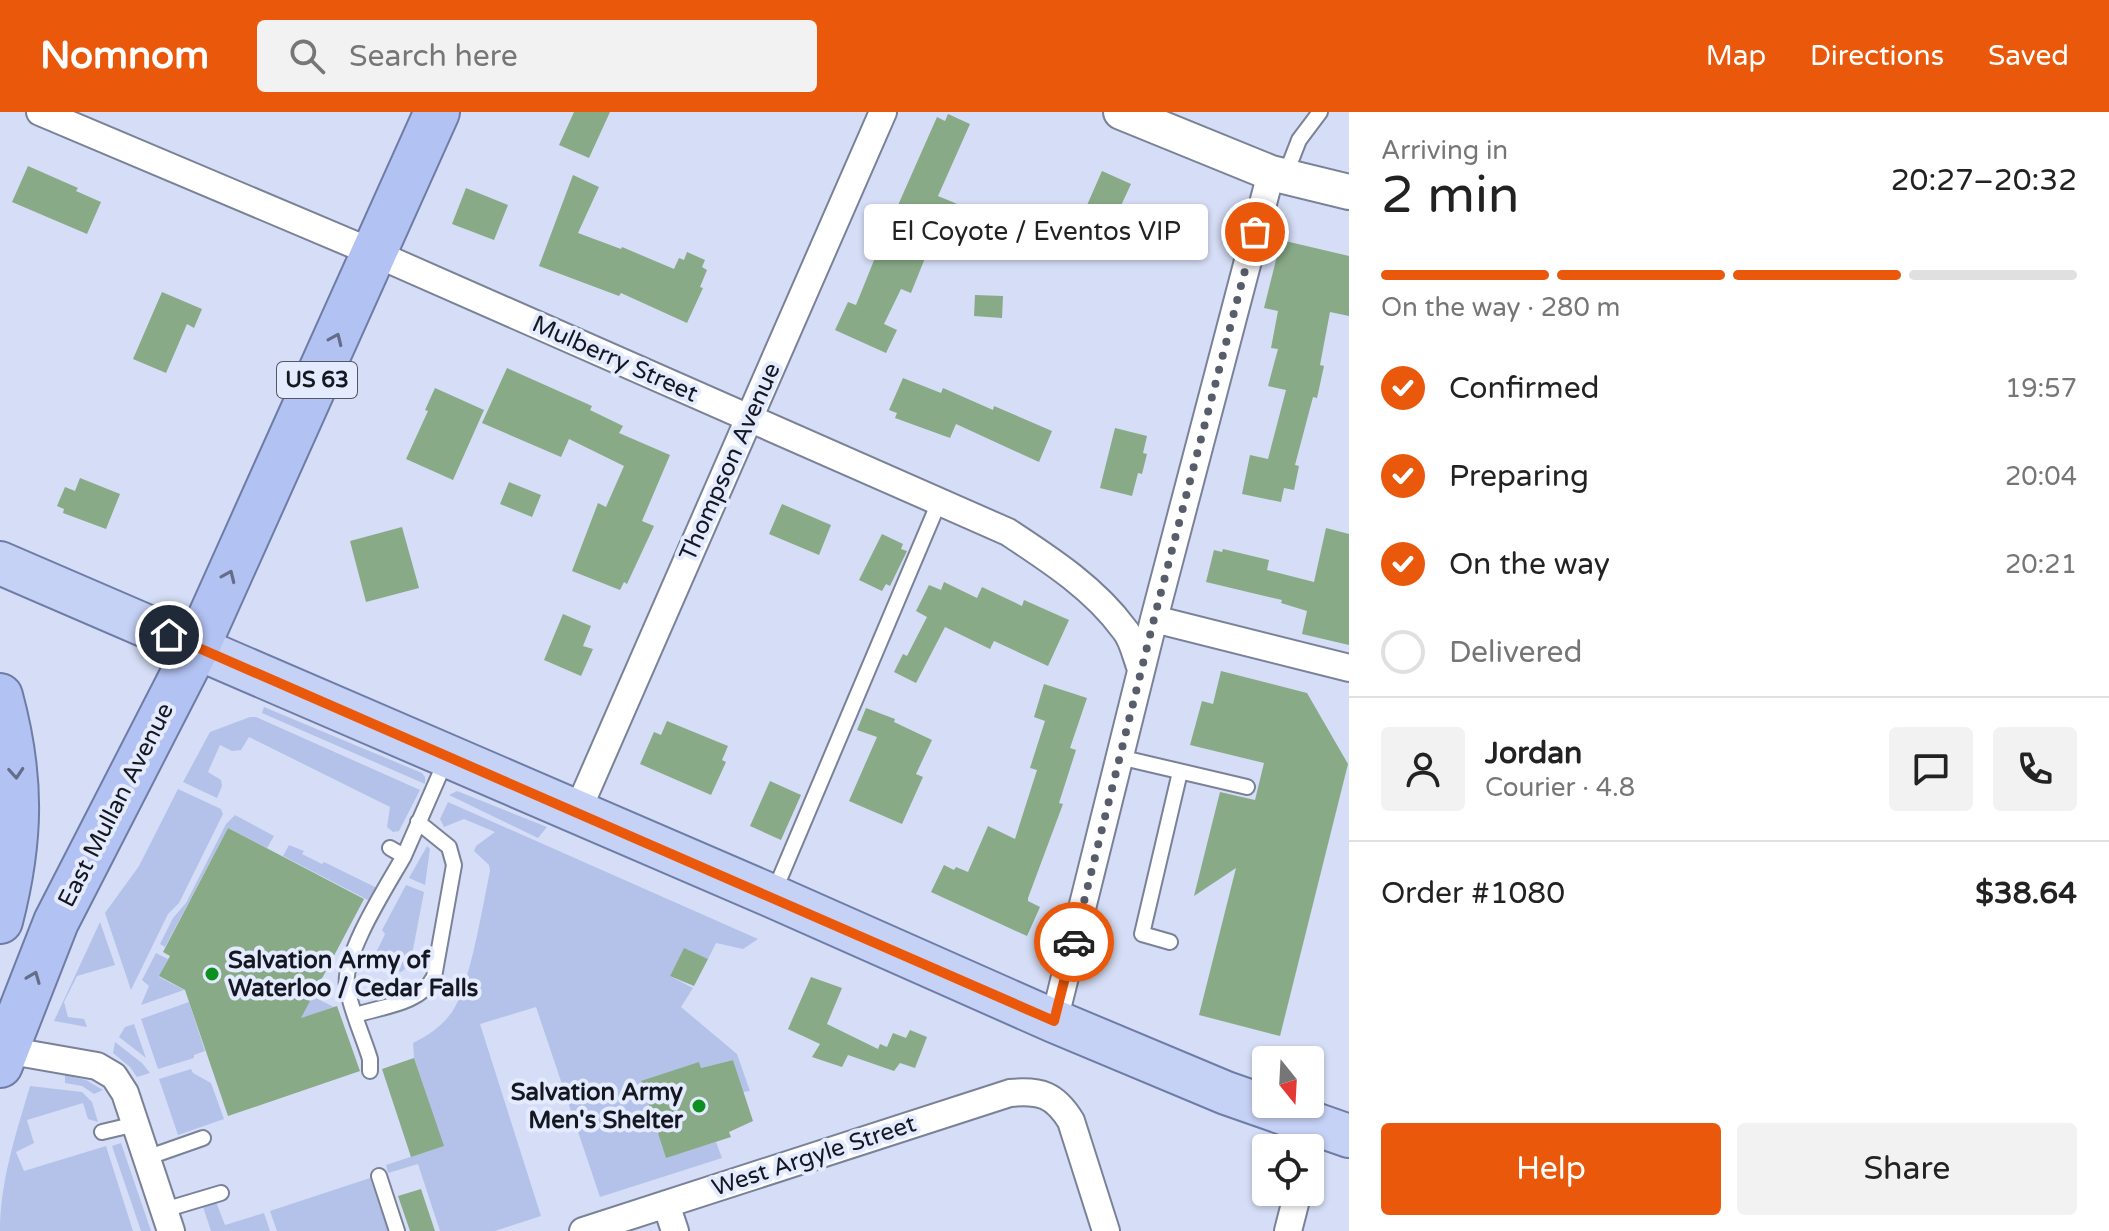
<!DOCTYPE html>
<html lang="en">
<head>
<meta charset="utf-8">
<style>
  body { margin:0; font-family:"Varela Round",sans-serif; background:#f2f2f2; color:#222; height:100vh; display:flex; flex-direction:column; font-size:30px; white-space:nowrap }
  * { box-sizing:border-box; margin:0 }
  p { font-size:26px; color:#767676 }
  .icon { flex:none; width:44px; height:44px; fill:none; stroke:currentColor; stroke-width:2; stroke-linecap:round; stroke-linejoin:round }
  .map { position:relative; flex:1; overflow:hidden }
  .side { display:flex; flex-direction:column; background:#fff; width:760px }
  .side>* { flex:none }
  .needle { width:52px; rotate:162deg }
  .fabs { position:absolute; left:1252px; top:934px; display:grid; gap:16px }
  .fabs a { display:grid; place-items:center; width:72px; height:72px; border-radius:8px; background:#fff; box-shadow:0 2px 6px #0004; font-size:40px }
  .pin { position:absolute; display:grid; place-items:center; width:68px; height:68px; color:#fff; margin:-34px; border:4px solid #fff; border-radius:50%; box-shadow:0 2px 8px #0007 }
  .courier { position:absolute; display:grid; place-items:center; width:80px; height:80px; margin:-40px; border:6px solid #ea580c; border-radius:50%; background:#fff; color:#222; box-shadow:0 2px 10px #0007 }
  .bubble { position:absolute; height:56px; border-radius:8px; background:#fff; box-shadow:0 2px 6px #0004; font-size:26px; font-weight:600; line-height:56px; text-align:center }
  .overview em { font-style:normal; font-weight:600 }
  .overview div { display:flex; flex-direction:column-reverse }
  .overview { display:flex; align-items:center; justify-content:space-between; height:136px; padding:0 32px }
  h1 { font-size:52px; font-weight:600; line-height:60px }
  .bar { display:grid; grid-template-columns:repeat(4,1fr); gap:12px 8px; align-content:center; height:96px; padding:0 32px }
  .bar i { height:10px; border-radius:6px; background:#e0e0e0 }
  .bar .selected { background:#ea580c }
  .bar p { grid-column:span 4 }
  .line { display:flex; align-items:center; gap:20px; padding:0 32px; border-top:2px solid #e0e0e0 }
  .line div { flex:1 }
  .round { display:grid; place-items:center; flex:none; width:84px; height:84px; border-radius:8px; background:#f2f2f2 }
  ol { padding:0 32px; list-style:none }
  li { display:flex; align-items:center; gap:24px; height:88px }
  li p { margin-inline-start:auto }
  li .icon { padding:8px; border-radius:50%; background:#ea580c; color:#fff; stroke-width:4 }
  li:last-child { color:#767676 }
  li i { width:44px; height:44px; border:4px solid #e0e0e0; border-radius:50% }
  .action { display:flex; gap:16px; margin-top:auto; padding:16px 32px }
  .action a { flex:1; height:92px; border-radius:8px; background:#ea580c; color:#fff; font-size:32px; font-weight:600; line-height:92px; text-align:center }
  .action a+a { background:#f2f2f2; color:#222 }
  header { display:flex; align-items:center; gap:48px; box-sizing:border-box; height:112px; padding:0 40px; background:#ea580c; color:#fff }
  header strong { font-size:38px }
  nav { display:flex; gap:44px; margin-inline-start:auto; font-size:28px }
  .search { width:560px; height:72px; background:#f2f2f2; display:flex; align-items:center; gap:20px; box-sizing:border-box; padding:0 28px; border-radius:8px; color:#767676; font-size:30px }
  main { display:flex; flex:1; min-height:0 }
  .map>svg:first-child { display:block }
</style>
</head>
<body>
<header>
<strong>Nomnom</strong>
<div class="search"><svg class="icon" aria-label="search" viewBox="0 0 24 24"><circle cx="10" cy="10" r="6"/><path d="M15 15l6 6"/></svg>Search here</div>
<nav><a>Map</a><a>Directions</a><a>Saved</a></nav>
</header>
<main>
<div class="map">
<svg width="1349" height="1119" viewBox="0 0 1349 1119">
  <rect width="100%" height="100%" fill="#d5def6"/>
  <path fill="#b4c2ea" d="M264 595 422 661 425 665V672L262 601Z
    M250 605H256L420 678 399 719 393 720 387 715 390 695 249 625 241 638 232 639 220 633 208 660 221 668 222 674 217 686 183 670 210 620Z
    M178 677 221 697 223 702 179 791 168 802 131 878 105 801 139 754Z
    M457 679 547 715 538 726 449 683Z
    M448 690 758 827 743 837 716 831 708 847 684 837 670 864 693 876 681 895 737 942 750 979 743 980 733 948 701 956 699 951 641 970 666 1045 716 1030 722 1046 600 1085 536 895 480 912 541 1104 495 1119H440L418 1052 388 1061 386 1053 443 1034 414 946 413 931C429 923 442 914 452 900 470 875 483 792 490 759L489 753 474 739 476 734 495 720 464 707 444 715 440 707Z
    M235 703 274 724 267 736 228 716 165 835 160 832 173 806 186 791 226 712Z
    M289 733 304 739 302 742 322 752 324 750 377 776 370 789 283 744Z
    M427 734 430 737 425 773 409 766Z
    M406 773 424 780 410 853 401 860 383 855 373 847 385 822 382 818Z
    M100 810 115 853 77 864 64 890 68 905 84 907 87 915 54 909Z
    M156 841 168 847 159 865 184 878 141 893 149 874 142 868Z
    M312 884 334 895 281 913Z
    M189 890 205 939 194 943V946L158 957 141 907Z
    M134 912 146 946 119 925 125 915Z
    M115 930 142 951 150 961 137 965 130 955 113 941Z
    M191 957 193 961 211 971 224 1007 178 1023 159 967Z
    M65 963 86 968 103 978 94 982 82 974 65 971Z
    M30 974 82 980 92 990 98 1010 88 1007 83 991 27 1008 34 1031 16 1040 24 1059 106 1034 133 1119H0C0 1069 16 1022 30 974Z
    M121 1031 151 1119H141L112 1034Z
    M370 1066 388 1119H277L270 1099Z
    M216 1090 225 1113 264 1101 270 1119H211L203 1095Z"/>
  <path fill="#88aa87" d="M574 0H610L589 46 559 33Z
    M948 2 970 12 938 84 991 106 979 133 937 116 911 181 901 177 884 212 897 218 886 241 835 218 848 190 856 193 883 126 876 123 887 97 895 100 937 5 945 9Z
    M28 54 78 76 76 79 101 90 87 122 12 90Z
    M1102 59 1131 72 1112 113 1084 100Z
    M573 63 599 75 578 121 621 137 622 135 674 157 679 146 684 148 687 140 705 148 702 155 707 158 700 175 703 176 687 211 621 181 619 184 539 154Z
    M466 76 508 93 494 128 452 112Z
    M1281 128 1349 144V204L1330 200 1320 253 1324 254 1317 286 1313 285 1295 353 1299 354 1294 378 1284 376 1281 390 1242 382 1250 343 1268 347 1286 278 1268 274 1278 237 1271 236 1278 199 1264 196Z
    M162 180 202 197 194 216 187 212 166 261 133 247Z
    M975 183 1003 184 1002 206 974 204Z
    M507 256 592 294 590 298 623 314 619 321 670 343 642 409 654 414 627 472 624 470 620 478 572 459 598 391 606 395 624 354 569 327 561 345 482 311Z
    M903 266 941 281 943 276 993 298 994 294 1052 319 1039 350 956 312 950 326 895 306 897 301 889 298Z
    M435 276 484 298 453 368 406 347 428 299 425 298Z
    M1115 316 1147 324 1143 341 1147 342 1142 362 1138 361 1132 384 1100 376Z
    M80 366 120 382 106 417 63 401 64 397 57 394 65 375 75 379Z
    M509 370 541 383 532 405 500 392Z
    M782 392 831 413 819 443 769 422Z
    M402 415 419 476 366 490 350 429Z
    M1326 416 1349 422V533L1302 522 1307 499 1281 491 1282 488 1206 470 1214 438 1222 440 1223 437 1269 448 1267 458 1314 470Z
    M882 422 903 432 901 437 907 439 890 474 886 472 882 479 859 468Z
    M944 470 977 486 982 475 1022 494 1024 488 1069 508 1048 554 994 529 990 537 945 515 916 571 894 560 903 542 907 544 927 505 916 499 929 473 941 478Z
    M563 502 591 514 583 534 593 537 581 564 544 548Z
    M1221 559 1307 581 1348 652 1280 924 1199 903 1236 756 1194 784 1220 680 1255 688 1264 651 1190 633 1202 589 1213 592Z
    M1044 572 1087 586 1070 636 1076 638 1059 691 1063 692 1028 786V789L1040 795 1027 824 931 780 944 753 954 758 956 755 968 760 988 714 1015 727 1037 658 1030 656 1045 609 1034 605Z
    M866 596 895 607 894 610 932 628 916 662 923 665 902 712 849 689 877 625 857 618Z
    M667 609 728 634 722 648 726 650 711 683 640 652 654 620 661 623Z
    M770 669 801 683 781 728 750 714Z
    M228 716 364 787 301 906 337 894 360 959 228 1004 185 878 159 864 170 844 163 840Z
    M684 836 708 847 694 874 670 864Z
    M811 865 842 876 827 912 878 937 880 932 887 935 893 921 906 926 910 918 927 925 915 956 900 951 894 959 848 943 842 955 812 945 820 932 788 917Z
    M414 946 444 1034 411 1045 382 957Z
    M733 948 753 1009 729 1020 731 1025 666 1046 641 969 699 950 701 956Z
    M421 1077 435 1119H410L398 1084Z"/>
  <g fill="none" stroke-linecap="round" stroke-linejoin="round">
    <g stroke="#7a8298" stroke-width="18">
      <path id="service" d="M1285 64 1299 28 1320 0
        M1119 645 1247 675
        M390 736 404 744 446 648
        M774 780 939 390
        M1170 830 1142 822 1180 660
        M356 903C383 894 420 892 434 865L454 753 449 735 418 710
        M370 959V947C363 924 351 899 347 875 342 843 387 774 404 744
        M102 1020 136 1012
        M146 1046 203 1026
        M379 1064 397 1119
        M164 1098 221 1081"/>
    </g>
    <g stroke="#7a8298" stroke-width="30">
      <path id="minor" d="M40 0 374 141 1008 420C1049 447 1094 476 1124 517 1133 527 1136 545 1141 557
        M1154 507 1349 556
        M577 700 883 0
        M1054 909 1154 507 1271 61
        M0 937 97 954 114 964 125 981 171 1119
        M666 1092 675 1119
        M583 1119 1010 981C1041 978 1055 983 1071 1009L1106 1119
        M1288 1119 1298 1080"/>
    </g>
    <g stroke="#7a8298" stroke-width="38">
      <path id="tertiary" d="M1121 0 1271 61 1349 80"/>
    </g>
    <g stroke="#6e7ca6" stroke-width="46">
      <path id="primary" d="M0 451 772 784 1054 909 1226 981 1349 1024"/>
    </g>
    <g stroke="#6e7ca6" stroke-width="48">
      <path id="trunk" d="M0 584C22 665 21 728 0 809
        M0 953 56 810 197 535 437 0"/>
    </g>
    <use href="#service" stroke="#fff" stroke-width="14"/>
    <use href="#minor" stroke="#fff" stroke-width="26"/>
    <use href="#tertiary" stroke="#fff" stroke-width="34"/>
    <use href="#primary" stroke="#c5d1f5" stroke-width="42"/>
    <use href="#trunk" stroke="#b2c2f2" stroke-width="44"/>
  </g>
  <defs><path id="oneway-chevron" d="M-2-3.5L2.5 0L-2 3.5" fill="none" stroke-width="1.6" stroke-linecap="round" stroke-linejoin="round" transform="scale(2)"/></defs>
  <g stroke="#646d8a">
    <use href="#oneway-chevron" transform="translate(336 227) rotate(-66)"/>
    <use href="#oneway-chevron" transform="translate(229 464) rotate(-66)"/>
    <use href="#oneway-chevron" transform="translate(16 661) rotate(86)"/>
    <use href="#oneway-chevron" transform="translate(34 865) rotate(-68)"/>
  </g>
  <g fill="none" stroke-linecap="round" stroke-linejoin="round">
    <path stroke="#585d6c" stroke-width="8" stroke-dasharray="0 14.4" d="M1074 830 1154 507 1255 120"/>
    <path stroke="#ea580c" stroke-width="10" d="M169 523 1054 909 1074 830"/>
  </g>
  <g fill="#0e9021" stroke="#e4ebff" stroke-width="3">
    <circle cx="212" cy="862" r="8"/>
    <circle cx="699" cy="994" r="8"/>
  </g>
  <g text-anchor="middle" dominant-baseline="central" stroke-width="8" stroke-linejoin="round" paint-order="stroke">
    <rect fill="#e4ebff" stroke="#535764" stroke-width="2" x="277" y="250" width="80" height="36" rx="6"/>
    <g font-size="22" font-weight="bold" fill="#151821">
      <text x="317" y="268">US 63</text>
    </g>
    <g font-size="24" fill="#151821" stroke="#e4ebff">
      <text transform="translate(615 247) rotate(24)">Mulberry Street</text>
      <text transform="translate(730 350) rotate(-66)">Thompson Avenue</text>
      <text transform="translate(116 693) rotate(-63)">East Mullan Avenue</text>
      <text transform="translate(814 1044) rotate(-18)">West Argyle Street</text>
    </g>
    <g font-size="24" font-weight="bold" fill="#151821" stroke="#e4ebff" text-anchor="start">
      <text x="228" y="848">Salvation Army of<tspan x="228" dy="28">Waterloo / Cedar Falls</tspan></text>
      <text x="683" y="980" text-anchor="end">Salvation Army<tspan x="683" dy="28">Men's Shelter</tspan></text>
    </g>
  </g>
</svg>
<div class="fabs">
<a><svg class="needle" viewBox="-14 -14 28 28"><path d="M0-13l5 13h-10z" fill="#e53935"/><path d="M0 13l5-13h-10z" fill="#767676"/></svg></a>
<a><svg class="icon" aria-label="locate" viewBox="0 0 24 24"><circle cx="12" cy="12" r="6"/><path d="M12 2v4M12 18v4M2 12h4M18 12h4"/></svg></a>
</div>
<div class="pin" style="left:1255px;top:120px;background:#ea580c"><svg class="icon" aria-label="bag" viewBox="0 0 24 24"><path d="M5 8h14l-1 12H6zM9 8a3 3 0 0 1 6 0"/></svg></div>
<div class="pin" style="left:169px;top:523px;background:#1f2937"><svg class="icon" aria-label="home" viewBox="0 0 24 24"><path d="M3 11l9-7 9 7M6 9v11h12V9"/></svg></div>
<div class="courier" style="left:1074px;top:830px"><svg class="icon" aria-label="car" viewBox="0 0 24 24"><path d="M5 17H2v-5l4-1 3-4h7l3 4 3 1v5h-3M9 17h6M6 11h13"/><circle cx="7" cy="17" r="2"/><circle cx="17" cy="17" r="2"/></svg></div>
<div class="bubble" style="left:864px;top:92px;width:344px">El Coyote / Eventos VIP</div>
</div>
<section class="side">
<div class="overview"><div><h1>2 min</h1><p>Arriving in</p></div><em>20:27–20:32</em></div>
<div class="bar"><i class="selected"></i><i class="selected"></i><i class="selected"></i><i></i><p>On the way · 280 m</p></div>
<ol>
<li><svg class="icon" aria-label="check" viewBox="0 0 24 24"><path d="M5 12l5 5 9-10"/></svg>Confirmed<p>19:57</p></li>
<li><svg class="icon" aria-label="check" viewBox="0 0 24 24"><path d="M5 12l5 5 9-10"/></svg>Preparing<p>20:04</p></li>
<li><svg class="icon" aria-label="check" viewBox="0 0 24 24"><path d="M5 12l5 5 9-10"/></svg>On the way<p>20:21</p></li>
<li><i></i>Delivered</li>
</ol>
<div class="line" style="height:144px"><a class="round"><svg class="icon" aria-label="person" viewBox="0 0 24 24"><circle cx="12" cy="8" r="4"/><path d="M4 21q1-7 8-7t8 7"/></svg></a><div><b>Jordan</b><p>Courier · 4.8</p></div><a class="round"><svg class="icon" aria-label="chat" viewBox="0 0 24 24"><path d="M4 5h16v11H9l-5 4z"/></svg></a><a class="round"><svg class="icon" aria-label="phone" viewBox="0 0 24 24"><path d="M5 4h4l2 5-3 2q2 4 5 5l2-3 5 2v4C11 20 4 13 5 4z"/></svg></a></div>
<div class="line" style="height:104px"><div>Order #1080</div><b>$38.64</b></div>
<div class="action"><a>Help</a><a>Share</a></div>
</section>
</main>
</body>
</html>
